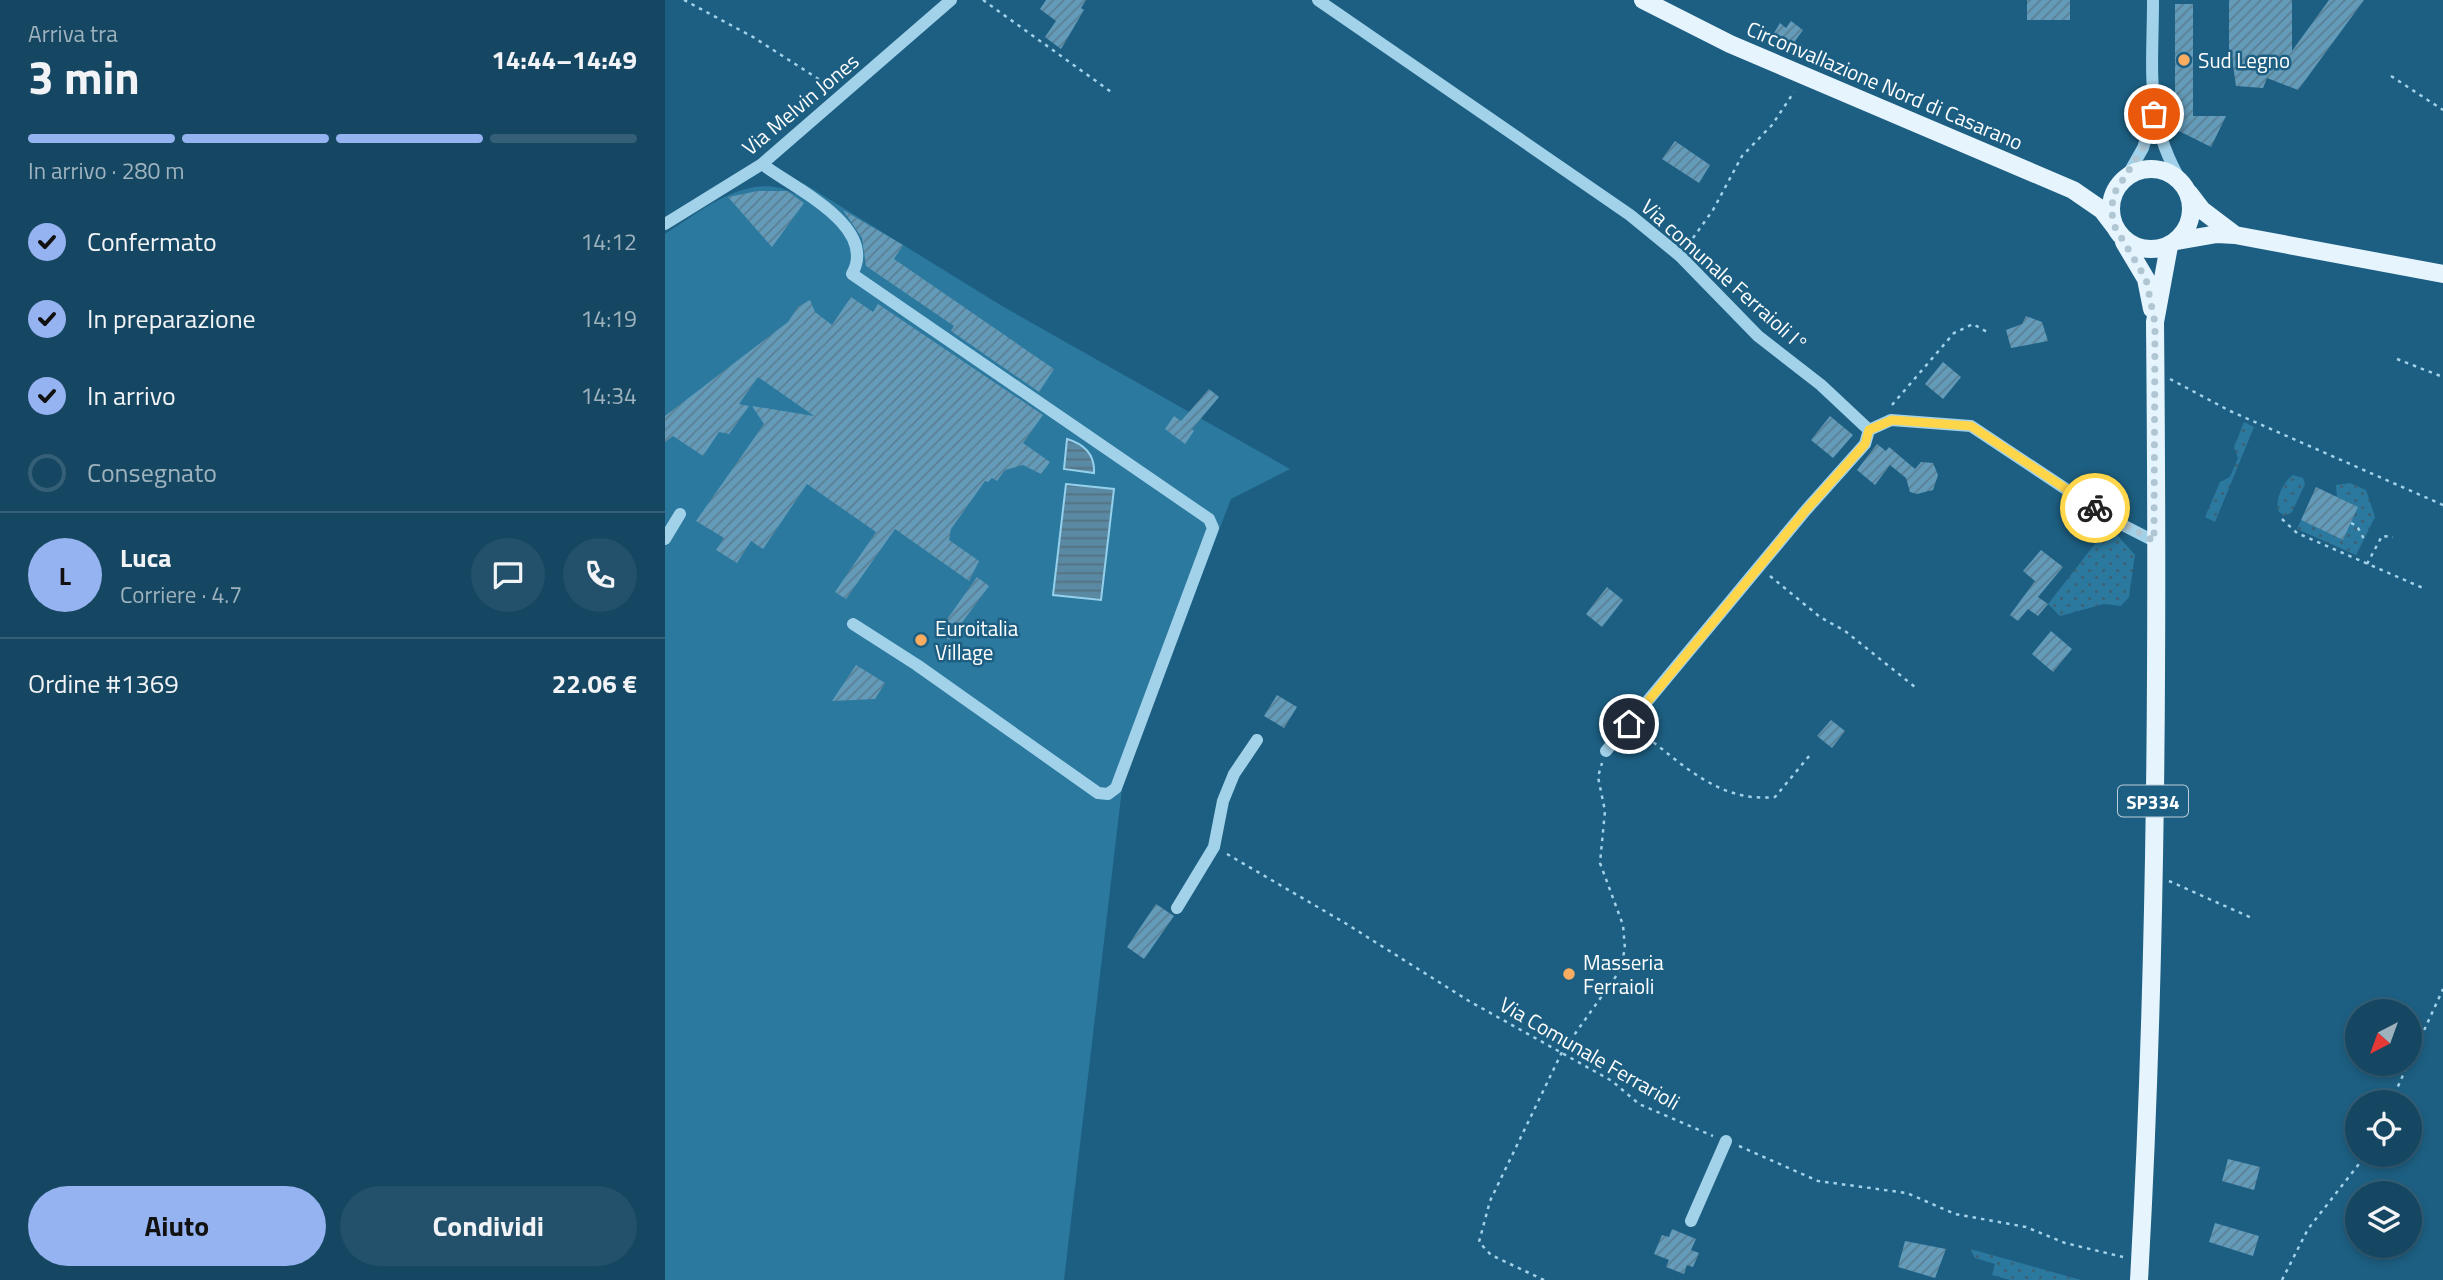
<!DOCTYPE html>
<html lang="it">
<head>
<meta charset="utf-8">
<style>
  body { margin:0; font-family:"Titillium Web",sans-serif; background:#23516b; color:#f1f3f6; height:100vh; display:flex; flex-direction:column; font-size:26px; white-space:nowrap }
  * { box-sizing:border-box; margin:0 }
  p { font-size:23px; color:#9eb2be }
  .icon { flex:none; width:38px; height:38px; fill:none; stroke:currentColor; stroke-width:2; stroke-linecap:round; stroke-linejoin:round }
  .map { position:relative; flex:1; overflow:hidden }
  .drawer { display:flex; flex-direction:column; background:#164762; width:665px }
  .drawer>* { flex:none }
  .needle { width:46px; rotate:221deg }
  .buttons { position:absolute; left:1680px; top:999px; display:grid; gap:14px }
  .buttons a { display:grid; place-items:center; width:77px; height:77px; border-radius:50%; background:#164762; box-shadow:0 4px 10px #0003,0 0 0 2px #355f77; font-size:35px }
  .pin { position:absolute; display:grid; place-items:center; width:60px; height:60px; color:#fff; margin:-30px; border:4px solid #fff; border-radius:50%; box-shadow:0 2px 7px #0007 }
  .courier { position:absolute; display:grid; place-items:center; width:70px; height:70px; margin:-35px; border:5px solid #ffd54a; border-radius:50%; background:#fff; color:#222; box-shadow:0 2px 9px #0007 }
  .summary em { font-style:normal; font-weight:700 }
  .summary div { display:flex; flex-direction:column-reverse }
  .summary { display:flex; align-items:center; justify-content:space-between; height:119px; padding:0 28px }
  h1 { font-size:46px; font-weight:700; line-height:52px }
  .bar { display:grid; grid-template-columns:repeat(4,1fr); gap:10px 7px; align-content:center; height:84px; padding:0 28px }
  .bar i { height:9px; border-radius:5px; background:#355f77 }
  .bar .selected { background:#95b2f1 }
  .bar p { grid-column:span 4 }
  .line { display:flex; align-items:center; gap:18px; padding:0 28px; border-top:2px solid #355f77 }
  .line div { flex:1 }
  .round { display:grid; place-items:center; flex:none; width:74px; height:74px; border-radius:37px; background:#23516b }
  ol { padding:0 28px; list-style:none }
  li { display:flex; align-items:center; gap:21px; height:77px }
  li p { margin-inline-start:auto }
  li .icon { padding:7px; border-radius:50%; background:#95b2f1; color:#111; stroke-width:4 }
  li:last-child { color:#9eb2be }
  li i { width:38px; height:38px; border:4px solid #355f77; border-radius:50% }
  .button { display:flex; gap:14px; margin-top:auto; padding:14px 28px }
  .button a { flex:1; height:80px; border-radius:42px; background:#95b2f1; color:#111; font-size:28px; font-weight:700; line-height:80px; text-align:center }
  .button a+a { background:#23516b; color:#f1f3f6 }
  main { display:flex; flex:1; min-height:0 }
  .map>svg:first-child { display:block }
</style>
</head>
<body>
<main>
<section class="drawer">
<div class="summary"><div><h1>3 min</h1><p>Arriva tra</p></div><em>14:44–14:49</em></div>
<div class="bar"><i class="selected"></i><i class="selected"></i><i class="selected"></i><i></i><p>In arrivo · 280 m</p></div>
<ol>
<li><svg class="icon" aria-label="check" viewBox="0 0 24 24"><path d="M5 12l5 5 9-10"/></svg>Confermato<p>14:12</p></li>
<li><svg class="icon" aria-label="check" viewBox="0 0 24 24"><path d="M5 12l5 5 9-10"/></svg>In preparazione<p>14:19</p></li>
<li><svg class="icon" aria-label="check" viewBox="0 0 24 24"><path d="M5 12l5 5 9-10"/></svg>In arrivo<p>14:34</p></li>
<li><i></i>Consegnato</li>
</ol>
<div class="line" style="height:126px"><b class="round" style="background:#95b2f1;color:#111">L</b><div><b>Luca</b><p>Corriere · 4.7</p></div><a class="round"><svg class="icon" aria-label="chat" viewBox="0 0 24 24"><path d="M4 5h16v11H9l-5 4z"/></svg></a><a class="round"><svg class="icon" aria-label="phone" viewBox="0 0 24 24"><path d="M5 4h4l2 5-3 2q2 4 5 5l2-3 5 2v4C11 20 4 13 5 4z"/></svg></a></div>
<div class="line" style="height:91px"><div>Ordine #1369</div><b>22.06 €</b></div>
<div class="button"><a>Aiuto</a><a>Condividi</a></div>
</section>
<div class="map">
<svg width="1778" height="1280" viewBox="0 0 1778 1280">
  <defs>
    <pattern id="park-dots" width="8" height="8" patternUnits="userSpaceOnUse" patternTransform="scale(1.75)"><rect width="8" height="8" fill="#2c799f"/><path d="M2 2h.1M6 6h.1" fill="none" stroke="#3c6276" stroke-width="1.8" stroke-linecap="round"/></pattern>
    <pattern id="water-rules" width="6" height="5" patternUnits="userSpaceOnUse" patternTransform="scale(1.75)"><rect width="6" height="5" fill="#5a89a3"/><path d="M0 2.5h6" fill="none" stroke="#547180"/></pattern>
    <pattern id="building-hatch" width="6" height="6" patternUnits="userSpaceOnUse" patternTransform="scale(1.75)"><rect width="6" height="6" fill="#639bb9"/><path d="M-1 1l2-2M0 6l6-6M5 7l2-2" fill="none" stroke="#5b7f93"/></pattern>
  </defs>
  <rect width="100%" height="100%" fill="#1d5f82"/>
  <path fill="url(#park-dots)" d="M1579 422 1589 427 1550 522 1540 517 1555 482 1565 477 1573 458 1569 447Z
    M1628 475 1638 478 1640 484 1627 512 1620 516 1614 512C1609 501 1618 482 1628 475Z
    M1685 483 1701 490 1710 517 1691 555 1632 529 1636 520 1678 540 1693 507 1672 497 1671 485Z
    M1444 526 1470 555 1464 597 1456 606 1439 604 1395 616 1383 604Z
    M1305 1249 1416 1280H1345L1327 1275 1330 1264 1310 1258Z"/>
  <path fill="#2c799f" d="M138 183 337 306 625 469 566 499 458 780 399 1280H0V234C36 211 86 169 130 194Z"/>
  <path fill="url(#water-rules)" stroke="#95d0ec" stroke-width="2" d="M402 439C419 444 430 455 429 473L399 469Z
    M401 484 449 489 436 600 388 595Z"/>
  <path fill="url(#building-hatch)" d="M381 0H421L416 8 419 10 396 49 380 37 391 21 375 9Z
    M1362 0H1405V20H1362Z
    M1564 0H1627V51L1664 0H1699L1633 90 1602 78 1598 88 1571 86 1567 58H1564Z
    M1510 4H1528V116H1561L1546 147 1510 129Z
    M1126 21 1138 30 1125 48 1109 33 1115 23 1121 28Z
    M1010 141 1045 165 1034 183 997 159Z
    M93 191H122L139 203 107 247 63 197Z
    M178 210 238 245 229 259 389 369 374 392 286 331 289 326 201 266 197 238Z
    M186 297 208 312 213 304 378 415 358 443 385 462 376 474 358 465 340 470 332 481 327 478 323 482 320 481 286 529 284 540 314 561 304 581 230 529 181 599 170 592 211 532 142 484 98 549 86 541 72 563 51 550 59 538 31 521 99 424 87 406 149 416 93 377 74 404 84 406 64 434 54 432 38 456 8 436 0 442V416L123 322 133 307 145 300 150 312 167 325Z
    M1361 316 1377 322 1383 341 1346 348 1341 330 1357 324Z
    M1278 362 1296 377 1278 399 1260 384Z
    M544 389 554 397 527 429 529 431 520 444 500 429 509 416 516 421Z
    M1165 416 1188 435 1168 458 1146 440Z
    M1212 444 1221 451 1224 447 1250 469 1256 462 1268 463 1273 475 1268 490 1252 494 1245 492 1241 478 1225 465 1210 485 1192 470Z
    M1651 487 1693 507 1678 540 1636 520Z
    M1376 550 1398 567 1373 597 1383 604 1373 616 1363 609 1353 621 1345 615 1370 581 1358 571Z
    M312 577 324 586 284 640 273 632Z
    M942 587 958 600 937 627 921 614Z
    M1386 631 1407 649 1388 672 1367 654Z
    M191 665 220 683 210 699 167 701Z
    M612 695 632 707 619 728 599 716Z
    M1166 720 1180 731 1167 748 1152 736Z
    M491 904 509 916 479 959 462 947Z
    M1563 1159 1595 1167 1589 1190 1557 1181Z
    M1550 1223 1594 1236 1588 1256 1544 1242Z
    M1007 1229 1031 1239 1026 1250 1034 1253 1028 1267 1022 1265 1019 1274 1001 1267 1004 1260 989 1254 997 1235 1004 1237Z
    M1240 1241 1281 1249 1270 1278 1233 1267Z"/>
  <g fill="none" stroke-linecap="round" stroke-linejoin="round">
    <path stroke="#a2d2ea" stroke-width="2.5" stroke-dasharray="3.5 5" stroke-linecap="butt" d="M19 0 88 37 166 87
      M318 0 449 94
      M1726 76 1778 110
      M1023 245 1048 210 1077 156 1107 125 1129 92
      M1732 359 1778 377
      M1505 379 1565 411 1778 505
      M1227 405 1289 333 1308 324 1322 332
      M1617 519 1632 533 1758 588
      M1686 523 1692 526 1699 539
      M1702 564 1717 536 1728 537
      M1105 576 1155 617 1180 631 1250 687
      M975 732C1017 763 1053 803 1110 797L1145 755
      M562 854 680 923 804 1001 947 1081 974 1104 1048 1136
      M1504 881 1589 919
      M1745 1061 1778 989
      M1726 1102 1743 1064
      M1074 1146 1153 1181 1242 1193 1290 1214 1361 1227 1400 1243 1458 1257
      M879 1280 826 1255 814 1242 825 1201 897 1052 954 972 960 949 958 925 935 863 940 811 933 777 937 763
      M1617 1280 1643 1229 1701 1155"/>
    <path stroke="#a2d2ea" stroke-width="12" d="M653 0 965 215 1015 256 1093 336 1156 385 1204 430 1226 420 1306 426 1446 519 1489 541
      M1488 0C1488 71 1479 120 1517 183
      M97 164C128 188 214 226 187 274L544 519 548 528 451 788 443 794 433 793 252 665 188 624
      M1461 178 1478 148 1488 117
      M0 224 97 164 286 0
      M0 539 15 514
      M941 751 1141 510 1200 444 1204 430
      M512 908 549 847 558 801 569 774 592 740
      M1026 1221 1061 1141"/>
    <path stroke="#e6f4fe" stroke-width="18" d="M978 0 1065 44 1408 190 1437 210 1450 227
      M1446 209a40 40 0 1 1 80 0a40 40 0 1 1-80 0Z
      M1524 193 1537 210 1570 235
      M1512 241 1552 234 1570 235 1778 274
      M1459 242 1481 279 1487 309
      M1474 1280C1492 962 1493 641 1490 322L1504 246"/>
  </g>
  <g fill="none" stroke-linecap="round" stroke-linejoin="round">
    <path stroke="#b0c7d3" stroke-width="7" stroke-dasharray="0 12.6" d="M1430 508 1489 541 1490 323 1481 279 1450 227 1446 209 1450 192 1478 148 1489 114"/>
    <path stroke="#ffd54a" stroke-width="9" d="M964 724 1141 510 1200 444 1204 430 1227 420 1306 426 1430 508"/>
  </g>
  <g fill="#faad60" stroke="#1d5f82" stroke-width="2.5">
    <circle cx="1519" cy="60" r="7"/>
    <circle cx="256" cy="640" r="7"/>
    <circle cx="904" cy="974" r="7"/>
  </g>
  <g text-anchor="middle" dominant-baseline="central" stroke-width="5" stroke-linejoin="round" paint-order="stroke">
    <rect fill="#1d5f82" stroke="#bbcfda" stroke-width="2" x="1453" y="785.5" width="70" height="31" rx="5"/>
    <g font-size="19" font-weight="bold" fill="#fff">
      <text x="1488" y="801">SP334</text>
    </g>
    <g font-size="21" fill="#fff" stroke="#1d5f82" text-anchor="start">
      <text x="1533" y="60">Sud Legno</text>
      <text x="270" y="628">Euroitalia<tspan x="270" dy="24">Village</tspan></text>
      <text x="918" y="962">Masseria<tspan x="918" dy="24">Ferraioli</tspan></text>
    </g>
    <g font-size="21" fill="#fff" stroke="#1d5f82">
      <text transform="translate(1220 85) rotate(23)">Circonvallazione Nord di Casarano</text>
      <text transform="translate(135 104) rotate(-40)">Via Melvin Jones</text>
      <text transform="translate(1060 275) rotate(42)">Via comunale Ferraioli I°</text>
      <text transform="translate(925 1053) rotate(30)">Via Comunale Ferrarioli</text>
    </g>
  </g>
</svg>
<div class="buttons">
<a><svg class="needle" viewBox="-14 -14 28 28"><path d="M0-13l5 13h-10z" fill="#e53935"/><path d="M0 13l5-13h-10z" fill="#9eb2be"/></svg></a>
<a><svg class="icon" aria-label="locate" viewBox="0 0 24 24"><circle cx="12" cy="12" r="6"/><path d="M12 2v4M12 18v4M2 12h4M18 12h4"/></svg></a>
<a><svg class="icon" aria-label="layers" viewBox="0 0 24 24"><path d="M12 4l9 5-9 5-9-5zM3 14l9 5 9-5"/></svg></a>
</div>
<div class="pin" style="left:1489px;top:114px;background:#ea580c"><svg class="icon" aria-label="bag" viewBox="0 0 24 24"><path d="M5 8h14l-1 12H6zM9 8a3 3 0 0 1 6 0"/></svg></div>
<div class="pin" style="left:964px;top:724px;background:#1f2937"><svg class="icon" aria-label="home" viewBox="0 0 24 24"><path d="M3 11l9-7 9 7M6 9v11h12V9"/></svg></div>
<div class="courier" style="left:1430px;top:508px"><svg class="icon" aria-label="bike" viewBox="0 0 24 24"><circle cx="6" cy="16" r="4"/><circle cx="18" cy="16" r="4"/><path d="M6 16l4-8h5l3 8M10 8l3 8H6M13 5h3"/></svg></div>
</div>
</main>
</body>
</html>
